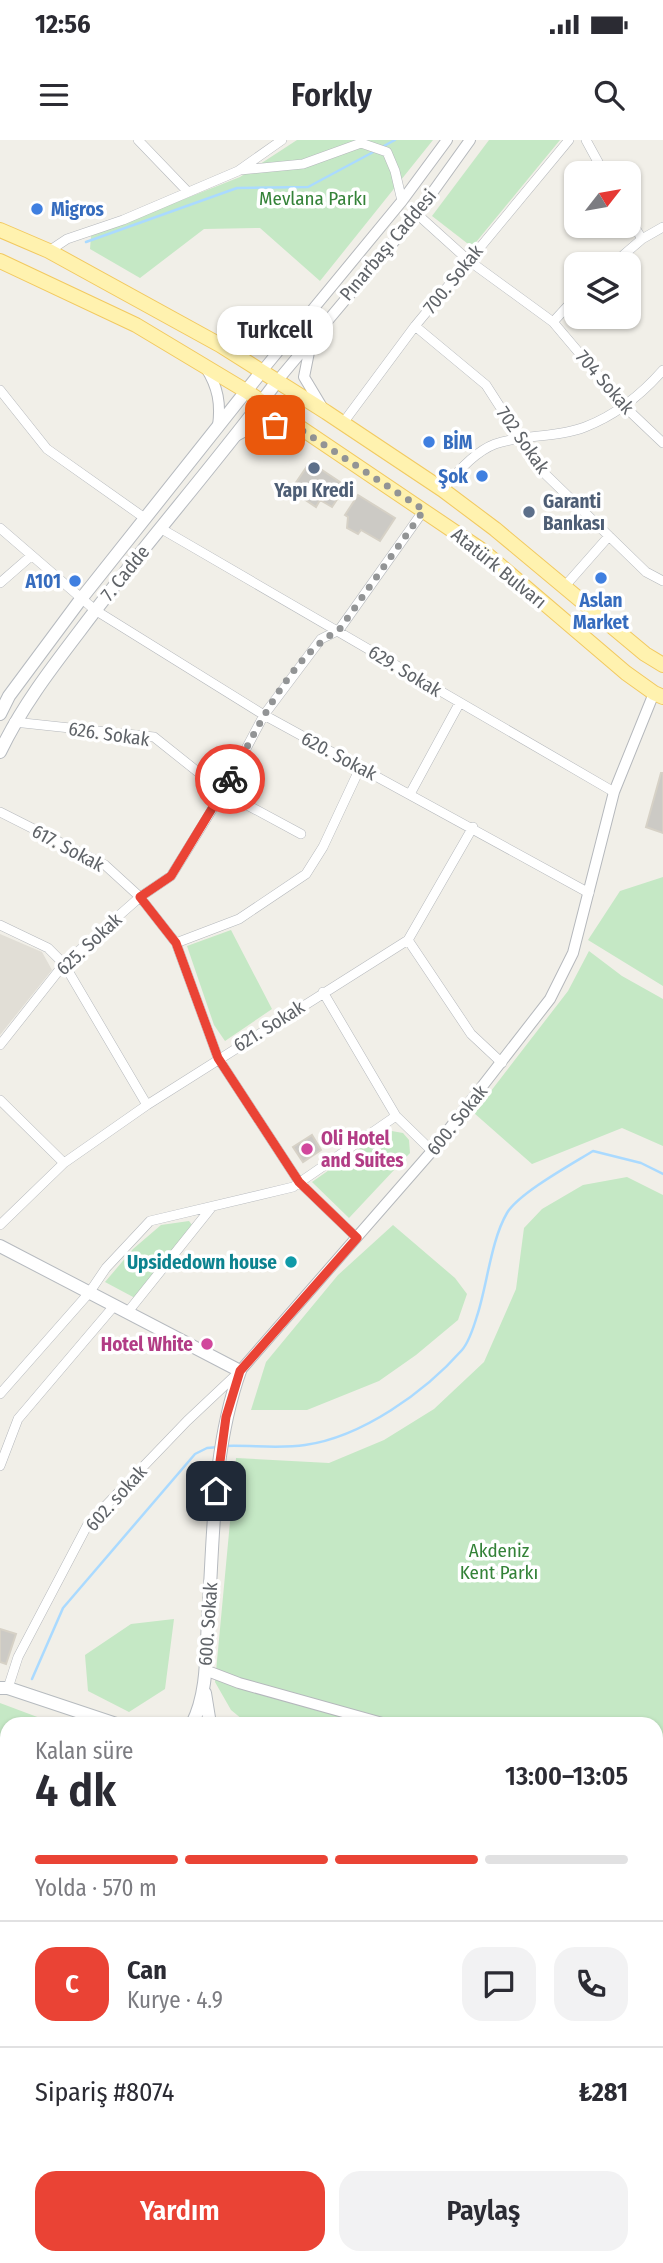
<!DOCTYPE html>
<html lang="tr">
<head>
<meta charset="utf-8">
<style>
  body { margin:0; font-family:"Fira Sans Condensed",sans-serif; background:#f2f2f3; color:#2b2b33; height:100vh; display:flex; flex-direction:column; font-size:26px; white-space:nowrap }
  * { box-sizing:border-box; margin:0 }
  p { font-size:23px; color:#7c7c81 }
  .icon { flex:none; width:38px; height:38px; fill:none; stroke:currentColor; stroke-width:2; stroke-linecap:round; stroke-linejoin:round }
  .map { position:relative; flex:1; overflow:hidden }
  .details { position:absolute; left:0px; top:1577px; width:663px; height:548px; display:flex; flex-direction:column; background:#fff; border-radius:21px 21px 0 0; box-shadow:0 2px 5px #0004 }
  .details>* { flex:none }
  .needle { width:46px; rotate:59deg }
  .fabs { position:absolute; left:564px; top:21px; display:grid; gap:14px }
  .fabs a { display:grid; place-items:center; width:77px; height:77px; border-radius:14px; background:#fff; box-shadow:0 2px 5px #0004; font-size:35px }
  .pin { position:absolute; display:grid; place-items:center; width:60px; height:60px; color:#fff; margin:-30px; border-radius:14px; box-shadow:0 4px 10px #0006 }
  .courier { position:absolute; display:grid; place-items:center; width:70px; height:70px; margin:-35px; border:5px solid #ea4335; border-radius:50%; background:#fff; color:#222; box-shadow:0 2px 9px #0007 }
  .bubble { position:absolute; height:49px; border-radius:21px; background:#fff; box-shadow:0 2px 5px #0004; font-size:23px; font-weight:600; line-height:49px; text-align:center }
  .overview em { font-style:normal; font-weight:600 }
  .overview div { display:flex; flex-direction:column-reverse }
  .overview { display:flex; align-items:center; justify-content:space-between; height:119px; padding:0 35px }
  h1 { font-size:46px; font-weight:600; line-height:52px }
  .bar { display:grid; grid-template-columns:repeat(4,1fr); gap:10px 7px; align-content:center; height:84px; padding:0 35px }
  .bar i { height:9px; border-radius:5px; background:#e1e1e2 }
  .bar .current { background:#ea4335 }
  .bar p { grid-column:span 4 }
  .line { display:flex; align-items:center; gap:18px; padding:0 35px; border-top:2px solid #e1e1e2 }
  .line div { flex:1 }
  .round { display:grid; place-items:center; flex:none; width:74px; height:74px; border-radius:21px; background:#f2f2f3 }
  .primary-button { display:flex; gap:14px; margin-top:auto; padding:14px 35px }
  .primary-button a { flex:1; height:80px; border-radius:21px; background:#ea4335; color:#fff; font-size:28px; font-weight:600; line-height:80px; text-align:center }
  .primary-button a+a { background:#f2f2f3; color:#2b2b33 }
  .status { display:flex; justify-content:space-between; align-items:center; height:49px; padding:0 35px; background:#fff; direction:ltr }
  .status svg { height:19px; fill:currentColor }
  header { display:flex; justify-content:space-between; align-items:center; height:91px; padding:0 35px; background:#fff; font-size:32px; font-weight:600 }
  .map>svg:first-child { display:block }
</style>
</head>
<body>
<div class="status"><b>12:56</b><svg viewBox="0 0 49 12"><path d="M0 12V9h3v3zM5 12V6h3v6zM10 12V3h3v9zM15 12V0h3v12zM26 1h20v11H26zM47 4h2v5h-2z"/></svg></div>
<header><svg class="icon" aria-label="menu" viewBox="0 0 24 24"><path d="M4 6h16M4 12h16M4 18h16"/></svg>Forkly<svg class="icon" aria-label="search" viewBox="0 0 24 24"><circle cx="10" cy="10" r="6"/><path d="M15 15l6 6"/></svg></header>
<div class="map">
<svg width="663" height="2123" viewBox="0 0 663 2123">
  <rect width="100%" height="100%" fill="#f1efe8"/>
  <path fill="#e1ded6" d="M0 794 42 812 52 830 0 895Z"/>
  <path fill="#c5e8c5" d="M297 0H433L320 141 260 88 204 89 140 138 90 109 91 96 240 37Z
    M489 0H560L472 107 432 76Z
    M663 737V846L588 800 620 751Z
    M231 790 272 869 225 901 214 885 187 806Z
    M589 811 622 836 663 859V1006L622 988 532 1024 474 973 568 851Z
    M386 990 403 993 409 1000 410 1013 349 1078 312 1042Z
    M627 1037 663 1055V1616H656V1584H248L231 1570 215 1542 236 1318 329 1323 384 1300 434 1269 484 1222 516 1149 524 1088 542 1069 583 1045Z
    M189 1081 192 1085 135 1158 105 1142 133 1109 161 1085Z
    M393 1085 455 1138 467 1154 458 1180 416 1215 379 1241 307 1270H251L266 1222 338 1135Z
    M174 1479 165 1549 129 1572 88 1551 85 1515 131 1484Z
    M0 1563 56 1584H7V1619L0 1616Z
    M656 1705 663 1713V1900L656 1897Z"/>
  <path fill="#fbf3d9" d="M0 1619 7 1622V1722L0 1720Z
    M656 1901 663 1904V1994L656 1991Z"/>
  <path fill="#aadaff" d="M0 1720 7 1722V2118H656V1991L663 1994V2123H0Z"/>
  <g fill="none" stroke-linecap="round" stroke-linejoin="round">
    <path stroke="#aadaff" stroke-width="2.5" d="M382 7 395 0
      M86 102 237 48 308 47 377 10
      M225 1306C252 1305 280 1309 305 1305 362 1297 425 1252 462 1210 469 1202 474 1186 477 1176 487 1146 491 1100 507 1073 519 1053 572 1024 593 1011L641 1023 663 1034
      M32 1539 63 1468 195 1314 207 1308 219 1307
      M0 1624 7 1613"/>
  </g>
  <path fill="#cccac5" stroke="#d6d1c6" stroke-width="2" d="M310 322 346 346 332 367 320 360 316 367 304 359 308 353 295 344Z
    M358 355 395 378 380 401 361 390 358 394 347 388 348 377 345 375Z
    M661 633H663V693L646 687Z
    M312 995 321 1010 303 1022 293 1007Z
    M0 1489 16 1494 6 1524 0 1522Z"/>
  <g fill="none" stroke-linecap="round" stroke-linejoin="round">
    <g stroke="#b5b8bc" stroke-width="10">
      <path id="minor" d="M138 0 188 52
        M586 0 604 33
        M240 30 303 24 361 3 387 12 395 31 402 61
        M417 74 468 120 553 182 624 266 663 303
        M628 76 642 99
        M49 111 67 99 123 80 238 31 282 0
        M613 124 642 99 663 87
        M553 182 576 157
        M415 186 486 245 540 329 646 432 663 441
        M0 250 47 309 146 379
        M343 283 415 186 569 0
        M443 350C456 333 474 312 495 304 524 294 557 298 585 287 616 275 642 254 663 230
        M0 388 95 470 264 575 589 753
        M160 388 614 652
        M0 443 31 416
        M565 446 609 396
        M14 582 154 597 223 652 301 694
        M410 654 459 564
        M0 672 105 725 140 757 176 803 218 918 299 1042 357 1098
        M0 785 48 808 64 824 147 965
        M408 800 471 894 502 923
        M176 803 239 779 306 734 323 707 360 628
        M323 852 396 976 432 1011
        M0 905 64 824 140 757 171 736 223 652 264 575 321 499 339 490 424 370
        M0 960 64 1023
        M0 1085 64 1023 147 965 408 800 473 687
        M127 1173 211 1068
        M0 1254 89 1153 106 1128 150 1081 293 1047 396 976
        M0 1326 18 1279 114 1166
        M8 1548 18 1517 88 1384 187 1281 239 1232"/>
    </g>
    <g stroke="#b5b8bc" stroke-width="12">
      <path id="tertiary" d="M311 202 304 237 322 267
        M224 206H262L289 194
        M206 228C218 247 221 264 218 286
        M262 231 402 61 447 0
        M278 240 417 74 470 0
        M236 296C255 284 275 283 297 289
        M240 1231 432 1011 550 859 573 813 614 652 654 553
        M205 1530 239 1543 386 1584
        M656 1622H663"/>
    </g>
    <g stroke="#b6babf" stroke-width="14">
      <path id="secondary" d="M0 574 9 556 81 459 262 231
        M0 612C21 568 50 530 79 492 143 406 214 326 278 240
        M0 1106 240 1231C212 1310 214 1396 208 1479 206 1513 208 1553 192 1584
        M0 1548H8L116 1584
        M205 1553 210 1584
        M656 1652 663 1648
        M656 1696 663 1705"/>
    </g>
    <g stroke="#f2c960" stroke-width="16">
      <path id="primary" d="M0 90 49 111 220 205 326 272 443 350 495 389 645 514 663 525
        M0 121 136 185 246 251 483 411 626 533 654 553 663 557"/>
    </g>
    <use href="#minor" stroke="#fff" stroke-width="9"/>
    <use href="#tertiary" stroke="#fff" stroke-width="10"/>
    <use href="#secondary" stroke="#fff" stroke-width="12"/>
    <use href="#primary" stroke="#fff2af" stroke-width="14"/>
  </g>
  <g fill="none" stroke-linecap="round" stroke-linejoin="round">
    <path stroke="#929495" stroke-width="7" stroke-dasharray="0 12.6" d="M230 639C256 591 290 516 339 490L424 370 303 291 275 285"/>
    <path stroke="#ea4335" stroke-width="9" d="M216 1351 226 1277 240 1231 357 1098 299 1042 218 918 176 803 140 757 171 736 230 639"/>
  </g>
  <g fill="#3f7fe0" stroke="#fff" stroke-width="2.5">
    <circle cx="37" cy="69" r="7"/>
    <circle cx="429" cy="302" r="7"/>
    <circle cx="482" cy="336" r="7"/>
    <circle cx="601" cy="438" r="7"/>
    <circle cx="75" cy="441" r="7"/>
  </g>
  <g fill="#5c6f8a" stroke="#fff" stroke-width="2.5">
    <circle cx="314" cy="328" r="7"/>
    <circle cx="529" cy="372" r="7"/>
  </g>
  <g fill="#d1479c" stroke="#fff" stroke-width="2.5">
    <circle cx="307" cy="1009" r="7"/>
    <circle cx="207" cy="1204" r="7"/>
  </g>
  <circle fill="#0f9aa8" stroke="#fff" stroke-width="2.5" cx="291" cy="1122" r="7"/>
  <g text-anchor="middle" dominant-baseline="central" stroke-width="7" stroke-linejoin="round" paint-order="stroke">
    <g font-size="19" fill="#348238" stroke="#fff">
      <text x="313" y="58">Mevlana Parkı</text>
      <text x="499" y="1410">Akdeniz<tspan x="499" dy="22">Kent Parkı</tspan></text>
    </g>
    <g font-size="19" font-weight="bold" fill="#366cbe" stroke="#fff" text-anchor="start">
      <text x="51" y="69">Migros</text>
      <text x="443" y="302">BİM</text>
      <text x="468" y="336" text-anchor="end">Şok</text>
      <text x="61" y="441" text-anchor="end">A101</text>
      <text x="601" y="460" text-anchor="middle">Aslan<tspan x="601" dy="22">Market</tspan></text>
    </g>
    <g font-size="19" fill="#5f6368" stroke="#fff">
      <text transform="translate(388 105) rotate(-50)">Pınarbaşı Caddesi</text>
      <text transform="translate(453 139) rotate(-51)">700. Sokak</text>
      <text transform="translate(605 242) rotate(49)">704 Sokak</text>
      <text transform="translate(523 300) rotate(55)">702 Sokak</text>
      <text transform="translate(499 428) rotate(39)">Atatürk Bulvarı</text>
      <text transform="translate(125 433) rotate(-51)">7. Cadde</text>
      <text transform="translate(405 531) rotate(31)">629. Sokak</text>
      <text transform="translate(109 594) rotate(8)">626. Sokak</text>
      <text transform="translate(339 616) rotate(28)">620. Sokak</text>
      <text transform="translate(68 708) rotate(28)">617. Sokak</text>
      <text transform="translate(89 804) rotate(-43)">625. Sokak</text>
      <text transform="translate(269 886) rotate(-32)">621. Sokak</text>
      <text transform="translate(457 980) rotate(-51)">600. Sokak</text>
      <text transform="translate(116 1358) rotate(-48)">602. sokak</text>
      <text transform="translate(208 1484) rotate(-86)">600. Sokak</text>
    </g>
    <g font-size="19" font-weight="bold" fill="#4e5e75" stroke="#fff">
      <text x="314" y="350">Yapı Kredi</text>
      <text x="543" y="361" text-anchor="start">Garanti<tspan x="543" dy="22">Bankası</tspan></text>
    </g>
    <g font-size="19" font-weight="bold" fill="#b23c85" stroke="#fff" text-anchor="start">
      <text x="321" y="998">Oli Hotel<tspan x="321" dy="22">and Suites</tspan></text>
      <text x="193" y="1204" text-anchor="end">Hotel White</text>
    </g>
    <g font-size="19" font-weight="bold" fill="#0d838f" stroke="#fff" text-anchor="end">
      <text x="277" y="1122">Upsidedown house</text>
    </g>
  </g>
</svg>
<div class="fabs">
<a><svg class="needle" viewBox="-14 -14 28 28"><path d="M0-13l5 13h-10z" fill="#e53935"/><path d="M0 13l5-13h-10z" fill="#7c7c81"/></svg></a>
<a><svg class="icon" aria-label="layers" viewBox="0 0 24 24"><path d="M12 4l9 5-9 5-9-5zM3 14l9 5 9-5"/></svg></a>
</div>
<div class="pin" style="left:275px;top:285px;background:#ea580c"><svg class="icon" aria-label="bag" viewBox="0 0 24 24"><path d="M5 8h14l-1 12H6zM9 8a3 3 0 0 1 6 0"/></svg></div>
<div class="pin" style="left:216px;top:1351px;background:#1f2937"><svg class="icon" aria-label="home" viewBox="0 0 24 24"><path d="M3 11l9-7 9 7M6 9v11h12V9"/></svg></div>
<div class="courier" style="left:230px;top:639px"><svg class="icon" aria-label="bike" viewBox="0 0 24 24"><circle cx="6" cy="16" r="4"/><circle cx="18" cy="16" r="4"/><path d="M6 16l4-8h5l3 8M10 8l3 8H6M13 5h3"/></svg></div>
<div class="bubble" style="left:217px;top:166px;width:116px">Turkcell</div>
<section class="details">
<div class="overview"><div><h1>4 dk</h1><p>Kalan süre</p></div><em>13:00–13:05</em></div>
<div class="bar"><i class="current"></i><i class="current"></i><i class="current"></i><i></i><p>Yolda · 570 m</p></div>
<div class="line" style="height:126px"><b class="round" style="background:#ea4335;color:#fff">C</b><div><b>Can</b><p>Kurye · 4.9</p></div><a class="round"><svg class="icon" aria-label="chat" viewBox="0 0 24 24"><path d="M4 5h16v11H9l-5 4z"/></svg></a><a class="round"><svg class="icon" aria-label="phone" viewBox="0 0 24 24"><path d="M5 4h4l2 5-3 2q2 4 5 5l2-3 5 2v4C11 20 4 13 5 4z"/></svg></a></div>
<div class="line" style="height:91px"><div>Sipariş #8074</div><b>₺281</b></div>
<div class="primary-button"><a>Yardım</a><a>Paylaş</a></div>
</section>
</div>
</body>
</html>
